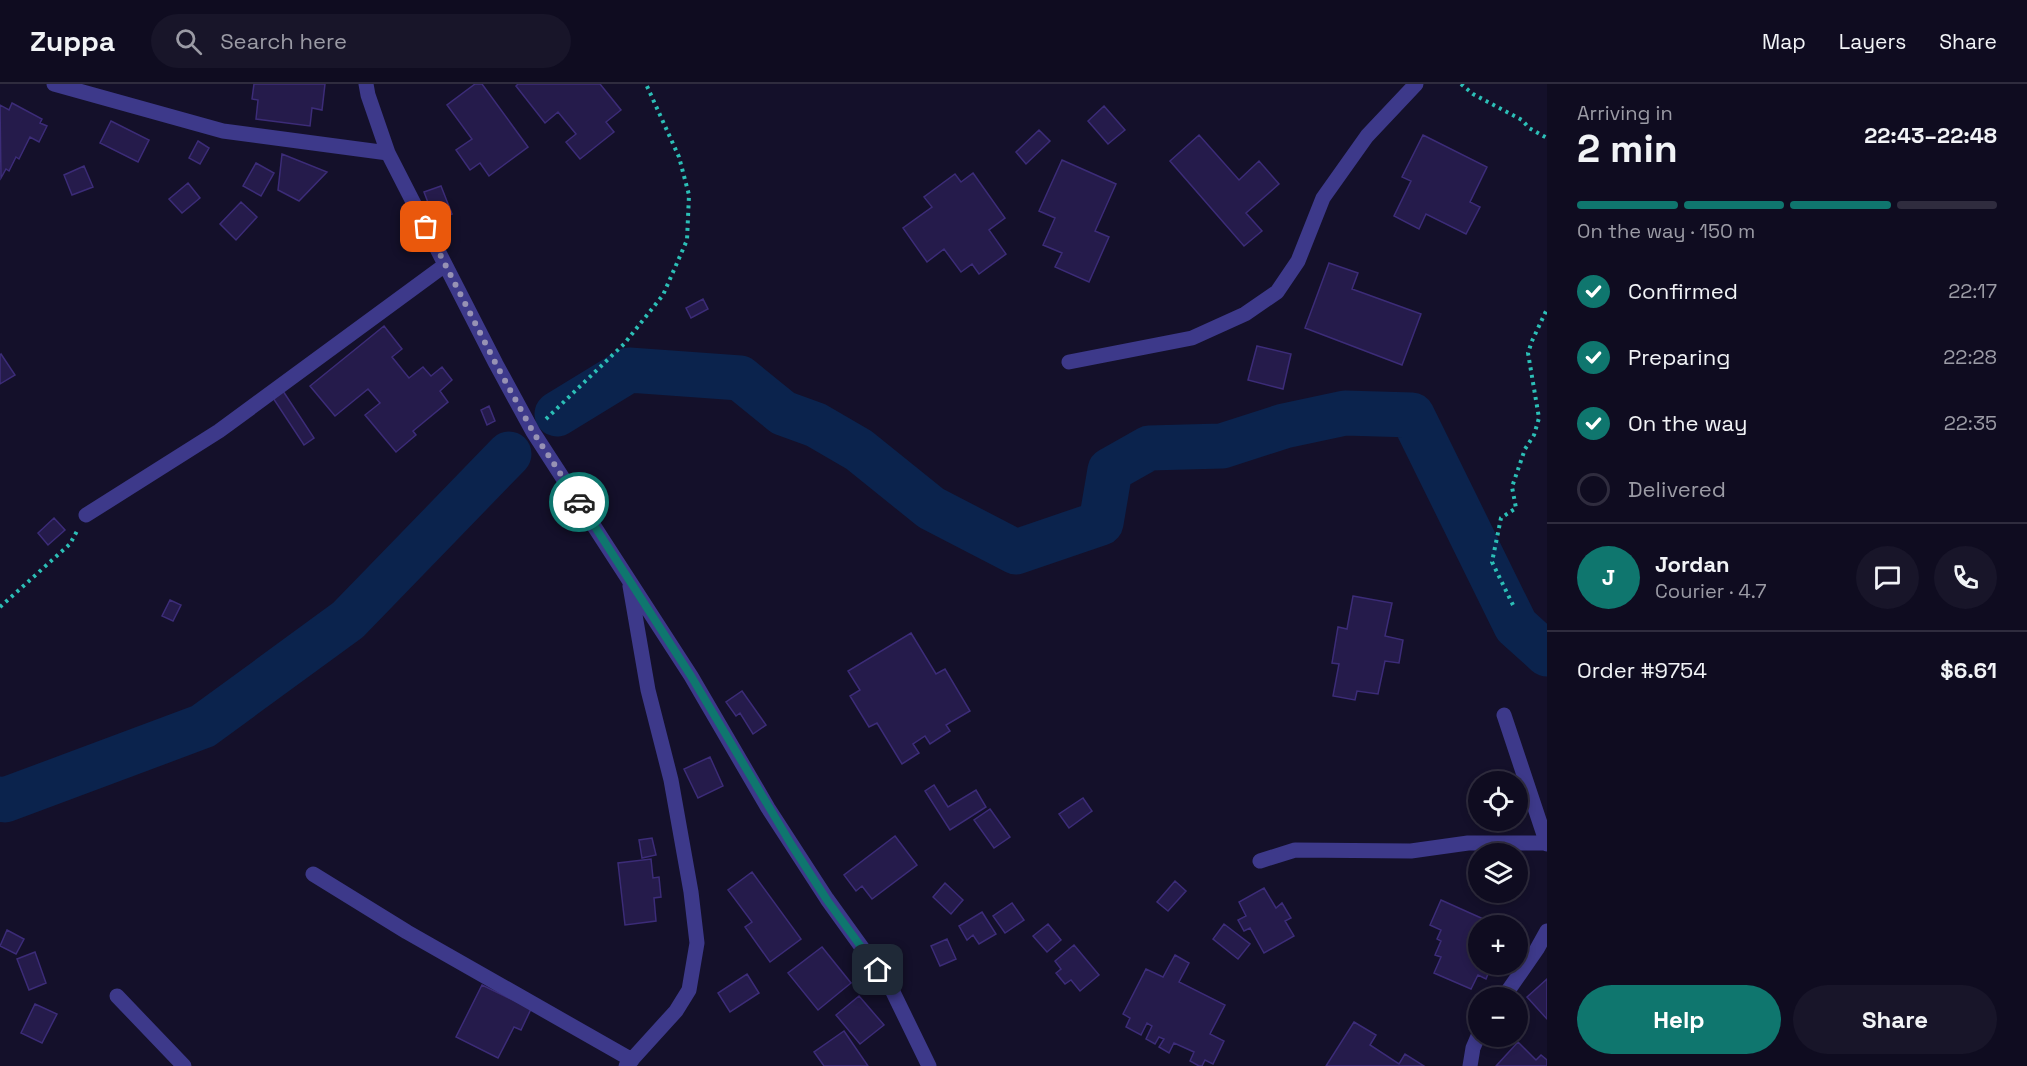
<!DOCTYPE html>
<html lang="en">
<head>
<meta charset="utf-8">
<style>
  body { margin:0; font-family:"Space Grotesk",sans-serif; background:#181529; color:#f1f3f6; height:100vh; display:flex; flex-direction:column; font-size:22px; white-space:nowrap }
  * { box-sizing:border-box; margin:0 }
  p { font-size:20px; color:#9b9ba5 }
  .icon { flex:none; width:33px; height:33px; fill:none; stroke:currentColor; stroke-width:2; stroke-linecap:round; stroke-linejoin:round }
  .map { position:relative; flex:1; overflow:hidden }
  .panel { display:flex; flex-direction:column; background:#0f0c20; width:480px }
  .panel>* { flex:none }
  .fabs { position:absolute; left:1468px; top:687px; display:grid; gap:12px }
  .fabs a { display:grid; place-items:center; width:60px; height:60px; border-radius:50%; background:#0f0c20; box-shadow:0 3px 9px #0003,0 0 0 2px #2f2c3e; font-size:30px }
  .pin { position:absolute; display:grid; place-items:center; width:51px; height:51px; color:#fff; margin:-26px; border-radius:12px; box-shadow:0 3px 9px #0006 }
  .courier { position:absolute; display:grid; place-items:center; width:60px; height:60px; margin:-30px; border:4px solid #0f766e; border-radius:50%; background:#fff; color:#222; box-shadow:0 2px 8px #0007 }
  .overview em { font-style:normal; font-weight:700 }
  .overview div { display:flex; flex-direction:column-reverse }
  .overview { display:flex; align-items:center; justify-content:space-between; height:102px; padding:0 30px }
  h1 { font-size:39px; font-weight:700; line-height:45px }
  .bar { display:grid; grid-template-columns:repeat(4,1fr); gap:9px 6px; align-content:center; height:72px; padding:0 30px }
  .bar i { height:8px; border-radius:4px; background:#2f2c3e }
  .bar .active { background:#0f766e }
  .bar p { grid-column:span 4 }
  .line { display:flex; align-items:center; gap:15px; padding:0 30px; border-top:2px solid #2f2c3e }
  .line div { flex:1 }
  .round { display:grid; place-items:center; flex:none; width:63px; height:63px; border-radius:32px; background:#181529 }
  ol { padding:0 30px; list-style:none }
  li { display:flex; align-items:center; gap:18px; height:66px }
  li p { margin-inline-start:auto }
  li .icon { padding:6px; border-radius:50%; background:#0f766e; color:#fff; stroke-width:4 }
  li:last-child { color:#9b9ba5 }
  li i { width:33px; height:33px; border:3px solid #2f2c3e; border-radius:50% }
  .cta { display:flex; gap:12px; margin-top:auto; padding:12px 30px }
  .cta a { flex:1; height:69px; border-radius:36px; background:#0f766e; color:#fff; font-size:24px; font-weight:700; line-height:69px; text-align:center }
  .cta a+a { background:#181529; color:#f1f3f6 }
  header { display:flex; align-items:center; gap:36px; box-sizing:border-box; height:84px; padding:0 30px; background:#0f0c20; border-bottom:2px solid #2f2c3e }
  header strong { font-size:28px }
  nav { display:flex; gap:33px; margin-inline-start:auto; font-size:21px }
  .search { width:420px; height:54px; background:#181529; display:flex; align-items:center; gap:15px; box-sizing:border-box; padding:0 21px; border-radius:33px; color:#9b9ba5; font-size:22px }
  main { display:flex; flex:1; min-height:0 }
  .map>svg:first-child { display:block }
</style>
</head>
<body>
<header>
<strong>Zuppa</strong>
<div class="search"><svg class="icon" aria-label="search" viewBox="0 0 24 24"><circle cx="10" cy="10" r="6"/><path d="M15 15l6 6"/></svg>Search here</div>
<nav><a>Map</a><a>Layers</a><a>Share</a></nav>
</header>
<main>
<div class="map">
<svg width="1547" height="982" viewBox="0 0 1547 982">
  <rect width="100%" height="100%" fill="#14102a"/>
  <g fill="none" stroke-linecap="round" stroke-linejoin="round">
    <path stroke="#0b234d" stroke-width="45" d="M557 330 629 286 740 294 783 329 816 341 859 366 931 424 1016 468 1101 439 1110 386 1149 364 1222 362 1284 342 1345 329 1412 331 1516 542 1547 570
      M0 715 5 716 203 642 348 536 509 370"/>
  </g>
  <path fill="#251b4b" stroke="#3c2c78" stroke-width="1.5" d="M254 0H325L322 26 312 24 310 42 256 35 258 16 252 15Z
    M475 0H482L528 63 489 92 480 79 470 86 456 66 472 55 447 21Z
    M518 0H600L621 26 606 38 614 48 580 75 566 58 576 50 558 28 545 39 516 2Z
    M12 19 42 35 40 39 47 42 39 58 30 53 19 75 16 73 9 87 6 85 1 94 0 21 9 26Z
    M1104 22 1125 46 1108 60 1088 37Z
    M111 37 149 56 138 78 100 59Z
    M1039 46 1050 57 1026 80 1016 68Z
    M1199 51 1239 96 1259 77 1279 100 1246 129 1262 147 1244 162 1170 77Z
    M1423 51 1487 83 1470 118 1480 123 1466 150 1426 130 1419 145 1394 132 1411 97 1402 93Z
    M198 57 209 64 200 80 189 74Z
    M282 70 327 88 299 117 278 106Z
    M1062 76 1116 100 1095 147 1109 153 1089 198 1055 183 1062 169 1043 161 1055 134 1039 127Z
    M256 79 274 89 261 112 243 102Z
    M84 82 93 103 72 111 64 91Z
    M973 89 1005 134 989 146 1006 170 979 190 972 180 961 188 944 165 927 178 903 144 932 123 924 113 955 90 961 98Z
    M188 99 200 114 182 129 169 115Z
    M441 102 452 130 435 137 424 108Z
    M241 118 257 133 236 156 220 140Z
    M1329 179 1358 189 1352 205 1421 230 1402 281 1305 244Z
    M703 215 708 225 691 234 686 224Z
    M384 242 402 265 392 273 409 294 423 283 431 292 442 283 452 296 440 307 448 318 413 347 416 351 396 368 365 331 380 319 368 305 335 332 310 302Z
    M1257 262 1291 270 1283 305 1248 296Z
    M1 270 15 291 0 300V271Z
    M283 307 314 354 304 361 273 314Z
    M489 322 495 337 487 341 481 326Z
    M54 434 65 446 48 461 38 449Z
    M1353 512 1392 519 1385 552 1403 556 1399 579 1385 577 1378 610 1357 607 1355 616 1333 612 1339 580 1332 579 1338 543 1347 545Z
    M170 516 181 521 173 537 162 532Z
    M911 549 936 590 945 585 970 627 946 641 950 647 930 660 925 652 913 660 919 669 902 680 877 639 869 643 850 612 860 606 848 587Z
    M742 607 766 641 753 650 740 629 736 632 726 618Z
    M710 673 723 702 698 714 684 685Z
    M934 701 948 723 976 706 986 723 950 746 925 707Z
    M1083 714 1092 727 1069 744 1059 730Z
    M990 725 1010 753 994 764 974 736Z
    M895 752 917 781 872 815 862 802 856 807 844 791Z
    M652 754 656 771 642 774 639 756Z
    M651 775 653 794 659 793 661 813 654 814 656 837 625 841 618 779Z
    M752 788 801 855 770 878 745 843 752 838 728 806Z
    M1175 797 1186 807 1168 827 1157 818Z
    M945 799 963 816 951 830 933 813Z
    M1264 804 1276 824 1282 819 1291 834 1285 837 1294 852 1264 869 1250 844 1244 847 1238 836 1246 832 1239 818Z
    M1441 816 1499 842H1479V880H1492L1486 895 1478 891 1471 905 1434 889 1441 873 1435 871 1441 857 1437 855 1441 846 1430 841Z
    M1012 819 1024 836 1005 849 993 832Z
    M982 828 996 850 979 860 973 851 967 856 959 842Z
    M1048 840 1061 856 1047 868 1033 852Z
    M1224 840 1250 860 1238 875 1213 855Z
    M7 846 24 855 16 870 0 862Z
    M947 855 956 875 940 882 931 862Z
    M1074 861 1099 891 1080 907 1071 896 1065 900 1056 889 1061 885 1055 877Z
    M822 863 851 899 818 926 788 889Z
    M35 868 46 899 29 906 17 875Z
    M1175 871 1189 879 1179 898 1225 921 1210 950 1224 957 1213 980 1205 976 1202 982H1199L1190 977 1194 968 1174 959 1169 969 1159 963 1164 955 1159 953 1155 960 1146 955 1152 942 1147 939 1141 951 1126 943 1130 934 1123 930 1146 885 1163 893Z
    M747 890 759 909 730 928 718 909Z
    M1547 895V935L1527 913Z
    M482 901 531 925 521 946 514 943 498 974 456 953Z
    M859 912 884 941 860 960 836 931Z
    M35 920 57 930 42 959 21 949Z
    M1354 938 1376 951 1370 961 1399 980 1405 970 1424 982H1326Z
    M844 947 868 982H824L814 968Z
    M1518 958 1536 976 1541 971 1547 976V982H1496Z"/>
  <g fill="none" stroke-linecap="round" stroke-linejoin="round">
    <path stroke="#2cbfb7" stroke-width="4" stroke-dasharray="3 4.5" stroke-linecap="butt" d="M1461 0 1473 10 1522 36 1529 44 1547 54
      M546 335 624 260 663 211 687 156 689 111 679 73 646 0
      M1513 521 1492 478 1501 434 1516 424 1512 403 1525 365 1534 351 1539 334 1528 269 1532 257 1547 225
      M0 523 70 460 77 447"/>
    <path stroke="#3d398a" stroke-width="15" d="M54 0 223 47 388 69
      M366 0 368 11 388 69 496 280 533 348 691 592 768 724 827 815 891 904 929 982
      M1069 278 1192 254 1245 230 1277 208 1298 177 1323 114 1367 52 1416 0
      M86 431 219 347 445 181
      M1504 631 1547 760
      M1260 777 1295 766 1411 767 1468 759H1547
      M313 790 407 848 632 976
      M117 912 184 982
      M1503 914 1537 865 1547 847
      M626 982 676 927 689 906 697 859 691 808 671 696 648 606 630 502
      M1470 982 1473 964 1479 950"/>
  </g>
  <g fill="none" stroke-linecap="round" stroke-linejoin="round">
    <path stroke="#9792b4" stroke-width="6" stroke-dasharray="0 10.8" d="M426 143 496 280 533 348 579 418"/>
    <path stroke="#0f766e" stroke-width="8" d="M579 418 691 592 791 760 827 816 878 886"/>
  </g>
</svg>
<div class="fabs">
<a><svg class="icon" aria-label="locate" viewBox="0 0 24 24"><circle cx="12" cy="12" r="6"/><path d="M12 2v4M12 18v4M2 12h4M18 12h4"/></svg></a>
<a><svg class="icon" aria-label="layers" viewBox="0 0 24 24"><path d="M12 4l9 5-9 5-9-5zM3 14l9 5 9-5"/></svg></a>
<a>+</a>
<a>−</a>
</div>
<div class="pin" style="left:426px;top:143px;background:#ea580c"><svg class="icon" aria-label="bag" viewBox="0 0 24 24"><path d="M5 8h14l-1 12H6zM9 8a3 3 0 0 1 6 0"/></svg></div>
<div class="pin" style="left:878px;top:886px;background:#1f2937"><svg class="icon" aria-label="home" viewBox="0 0 24 24"><path d="M3 11l9-7 9 7M6 9v11h12V9"/></svg></div>
<div class="courier" style="left:579px;top:418px"><svg class="icon" aria-label="car" viewBox="0 0 24 24"><path d="M5 17H2v-5l4-1 3-4h7l3 4 3 1v5h-3M9 17h6M6 11h13"/><circle cx="7" cy="17" r="2"/><circle cx="17" cy="17" r="2"/></svg></div>
</div>
<section class="panel">
<div class="overview"><div><h1>2 min</h1><p>Arriving in</p></div><em>22:43–22:48</em></div>
<div class="bar"><i class="active"></i><i class="active"></i><i class="active"></i><i></i><p>On the way · 150 m</p></div>
<ol>
<li><svg class="icon" aria-label="check" viewBox="0 0 24 24"><path d="M5 12l5 5 9-10"/></svg>Confirmed<p>22:17</p></li>
<li><svg class="icon" aria-label="check" viewBox="0 0 24 24"><path d="M5 12l5 5 9-10"/></svg>Preparing<p>22:28</p></li>
<li><svg class="icon" aria-label="check" viewBox="0 0 24 24"><path d="M5 12l5 5 9-10"/></svg>On the way<p>22:35</p></li>
<li><i></i>Delivered</li>
</ol>
<div class="line" style="height:108px"><b class="round" style="background:#0f766e;color:#fff">J</b><div><b>Jordan</b><p>Courier · 4.7</p></div><a class="round"><svg class="icon" aria-label="chat" viewBox="0 0 24 24"><path d="M4 5h16v11H9l-5 4z"/></svg></a><a class="round"><svg class="icon" aria-label="phone" viewBox="0 0 24 24"><path d="M5 4h4l2 5-3 2q2 4 5 5l2-3 5 2v4C11 20 4 13 5 4z"/></svg></a></div>
<div class="line" style="height:78px"><div>Order #9754</div><b>$6.61</b></div>
<div class="cta"><a>Help</a><a>Share</a></div>
</section>
</main>
</body>
</html>
